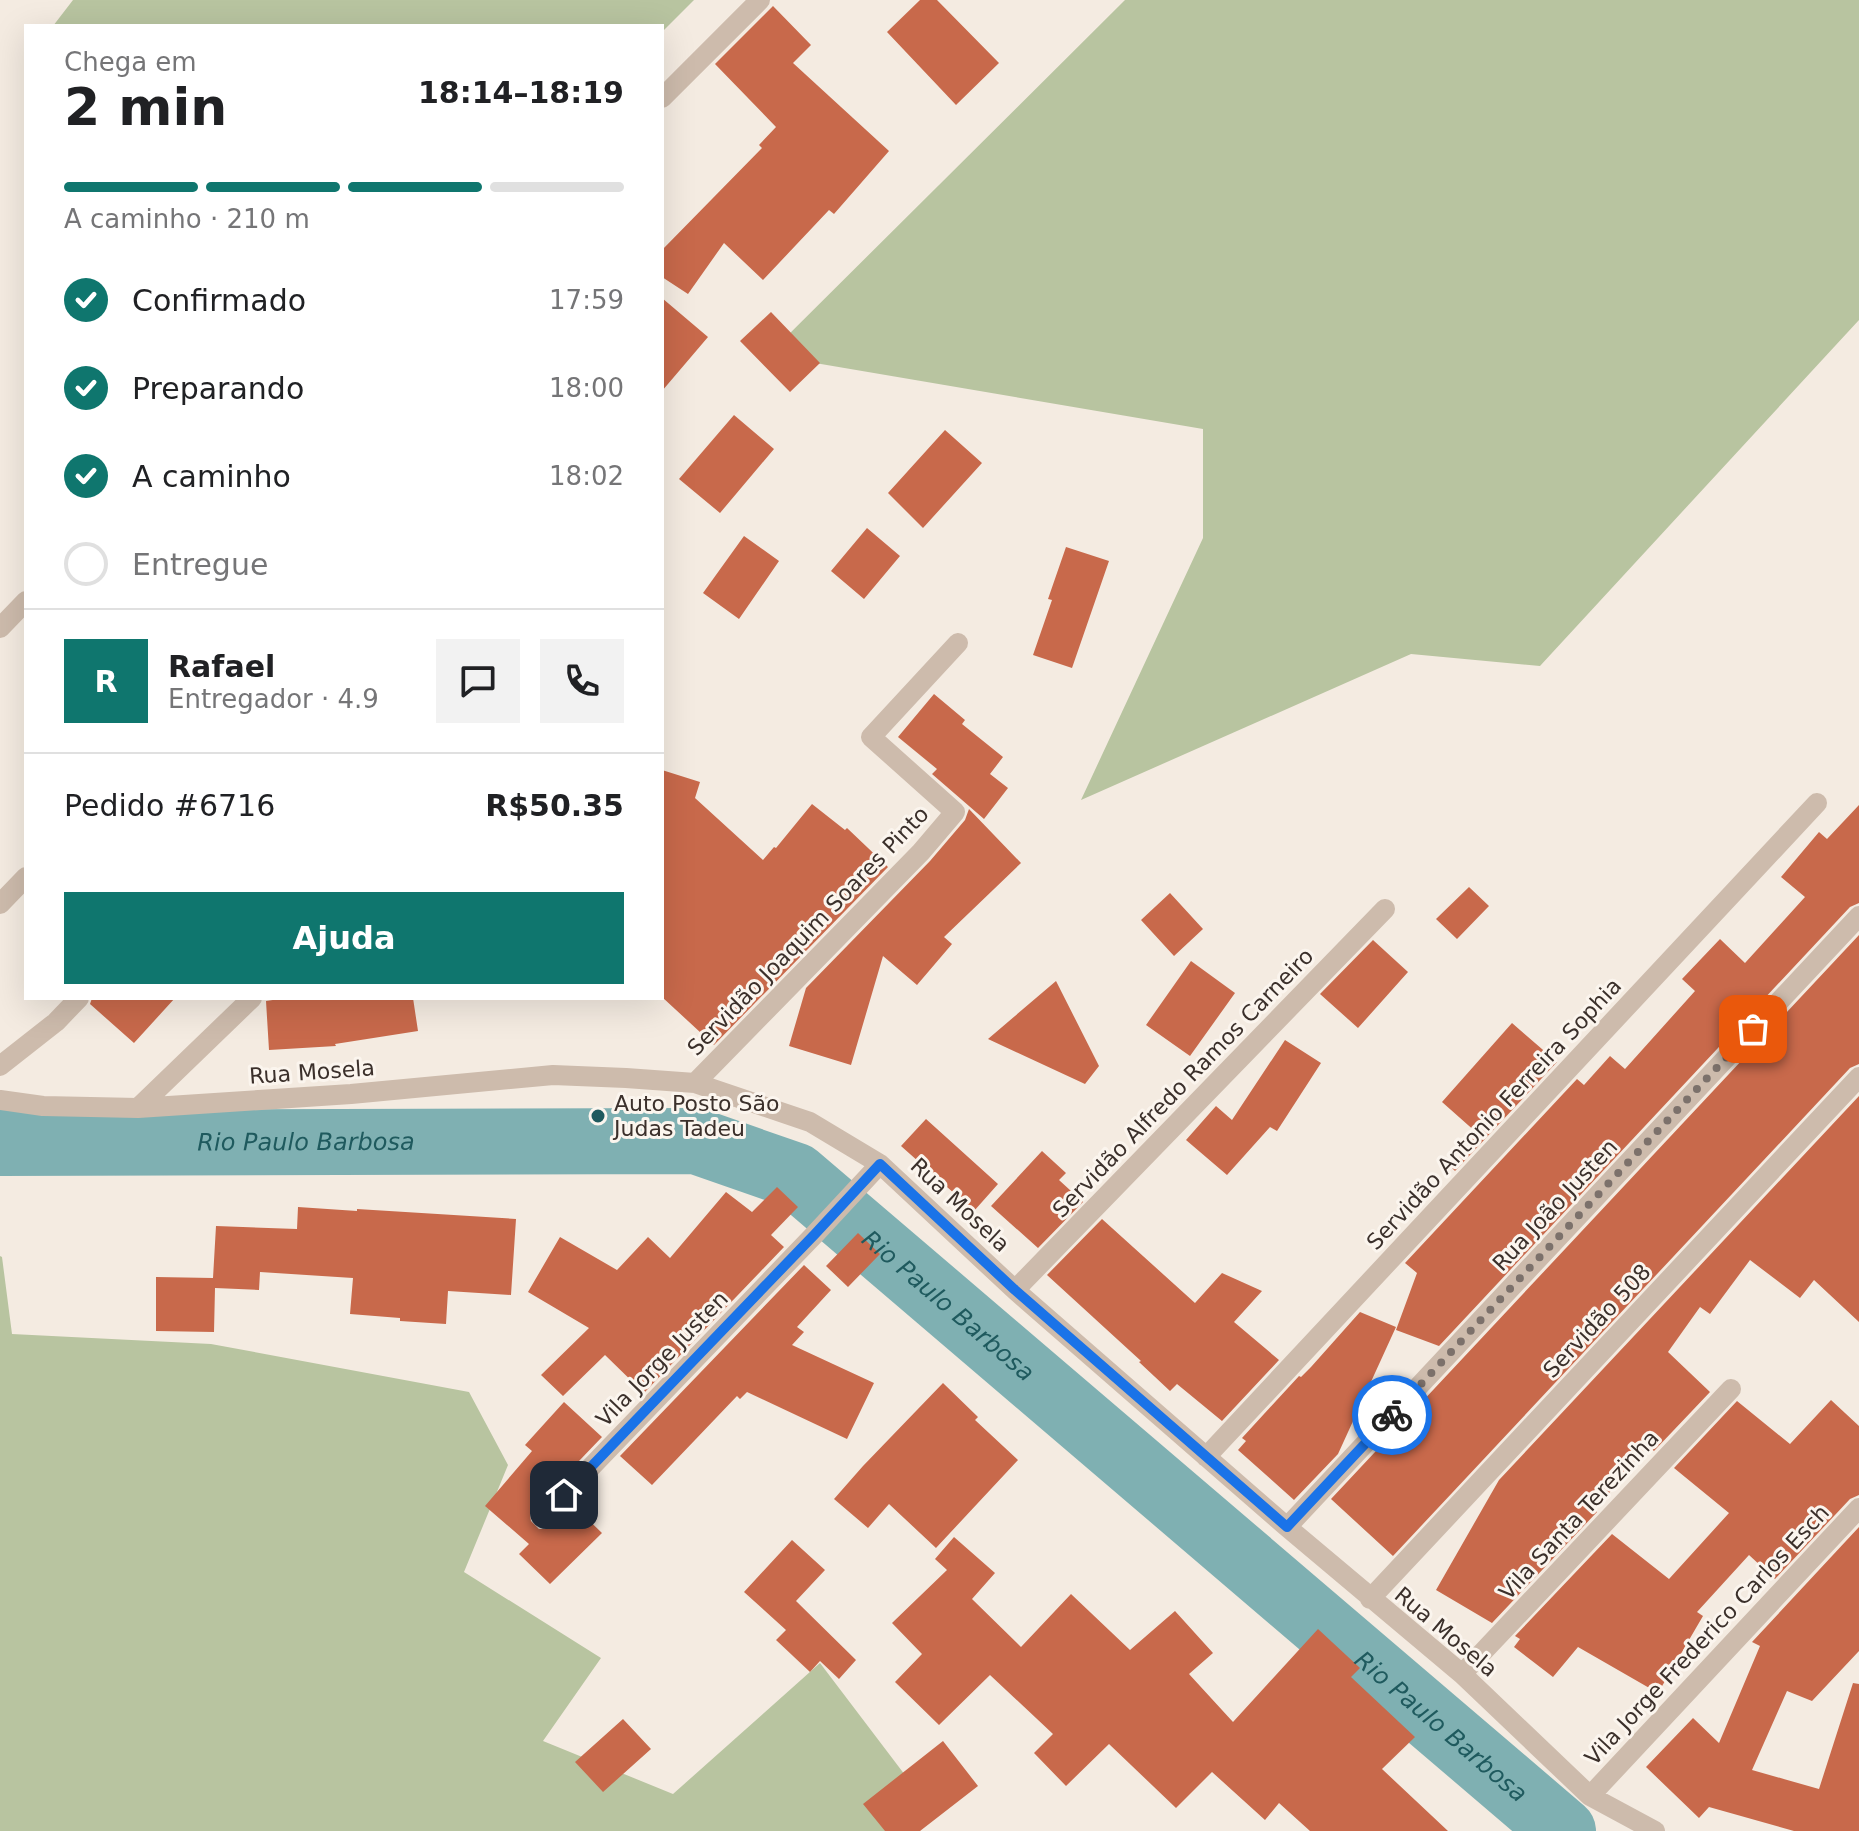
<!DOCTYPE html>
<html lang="pt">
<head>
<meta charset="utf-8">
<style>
  body { margin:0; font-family:"DejaVu Sans",sans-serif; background:#f2f2f2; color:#202124; height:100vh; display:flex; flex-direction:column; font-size:30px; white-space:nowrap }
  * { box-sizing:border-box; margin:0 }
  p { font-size:26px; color:#757577 }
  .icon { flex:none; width:44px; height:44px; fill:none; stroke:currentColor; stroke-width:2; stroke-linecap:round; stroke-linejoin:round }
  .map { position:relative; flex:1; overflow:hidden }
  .details { position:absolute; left:24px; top:24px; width:640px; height:976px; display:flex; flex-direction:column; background:#fff; border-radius:0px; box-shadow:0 8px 32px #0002 }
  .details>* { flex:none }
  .pin { position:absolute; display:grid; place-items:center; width:68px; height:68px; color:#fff; margin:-34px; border-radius:16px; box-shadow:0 4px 12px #0006 }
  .courier { position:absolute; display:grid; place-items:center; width:80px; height:80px; margin:-40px; border:6px solid #1a73e8; border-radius:50%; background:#fff; color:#222; box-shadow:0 2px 10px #0007 }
  .summary em { font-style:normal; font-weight:700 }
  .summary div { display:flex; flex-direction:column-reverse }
  .summary { display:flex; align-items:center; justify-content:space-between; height:136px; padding:0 40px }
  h1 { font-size:52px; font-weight:700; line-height:60px }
  .bar { display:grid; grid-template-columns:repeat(4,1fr); gap:12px 8px; align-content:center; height:96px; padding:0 40px }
  .bar i { height:10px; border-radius:6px; background:#e0e0e0 }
  .bar .selected { background:#0f766e }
  .bar p { grid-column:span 4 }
  .line { display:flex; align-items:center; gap:20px; padding:0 40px; border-top:2px solid #e0e0e0 }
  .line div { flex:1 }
  .round { display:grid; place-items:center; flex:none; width:84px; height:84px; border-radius:0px; background:#f2f2f2 }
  ol { padding:0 40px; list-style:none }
  li { display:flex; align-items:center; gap:24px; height:88px }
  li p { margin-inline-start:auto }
  li .icon { padding:8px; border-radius:50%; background:#0f766e; color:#fff; stroke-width:4 }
  li:last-child { color:#757577 }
  li i { width:44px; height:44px; border:4px solid #e0e0e0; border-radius:50% }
  .primary-button { display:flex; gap:16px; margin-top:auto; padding:16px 40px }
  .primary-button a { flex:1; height:92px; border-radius:0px; background:#0f766e; color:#fff; font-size:32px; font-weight:700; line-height:92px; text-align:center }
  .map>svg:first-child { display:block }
</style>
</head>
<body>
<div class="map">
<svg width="1859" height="1831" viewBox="0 0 1859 1831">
  <rect width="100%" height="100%" fill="#f4ebe1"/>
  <path fill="#b8c4a0" d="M73 0H694L662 32V26H53Z
    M1125 0H1859V320L1540 666 1411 654 1081 800 1203 538V429L768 355Z
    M0 1256 2 1257 12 1334 211 1344 469 1392 508 1465 464 1572 601 1658 543 1741 673 1794 820 1663 927 1804 896 1831H0Z"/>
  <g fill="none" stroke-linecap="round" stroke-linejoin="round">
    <path stroke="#7fb0b2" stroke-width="66" id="s1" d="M0 1143 696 1141 796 1176 1563 1831"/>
  </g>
  <path fill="#c8694b" d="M920 0H937L999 63 956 105 887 32Z
    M773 6 811 45 793 63 889 151 834 214 829 210 763 280 724 243 688 294 662 277V250L762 148 759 145 776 127 715 64Z
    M662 298 708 337 662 391Z
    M771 312 820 363 790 392 740 341Z
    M734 415 774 449 720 513 679 479Z
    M945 430 982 463 923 528 888 493Z
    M867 528 900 556 864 599 831 571Z
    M744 536 779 561 739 619 703 593Z
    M1066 547 1109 561 1072 668 1033 655 1052 600 1048 599Z
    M934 694 965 720 962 724 1003 757 990 774 1008 788 984 819 932 774 937 769 898 737Z
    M662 770 700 782 695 798 763 860 774 847 776 848 812 804 845 830 847 828 888 867 714 1045 662 997Z
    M1859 805V903L1850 907 1439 1346 1396 1330 1417 1273 1405 1263 1577 1079 1584 1085 1610 1056 1625 1069 1695 991 1682 979 1720 939 1745 963 1805 897 1781 877 1819 832 1827 839Z
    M969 809 1021 863 944 937 952 944 917 985 883 956 851 1065 789 1046 806 988 930 861 965 820Z
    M1469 887 1489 906 1457 939 1436 919Z
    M1170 893 1203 929 1174 956 1141 920Z
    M1859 935V1064L1850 1068 1393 1556 1331 1499Z
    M1373 940 1408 972 1358 1028 1320 994Z
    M1191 961 1235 993 1190 1056 1146 1025Z
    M1056 981 1099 1066 1085 1084 988 1039Z
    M92 998H175L134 1043 90 1004Z
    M286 998H413L418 1031 335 1044 336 1046 269 1050 266 1001Z
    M1512 1023 1557 1062 1455 1171 1451 1167 1477 1133 1442 1102Z
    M1285 1040 1321 1063 1277 1131 1270 1127 1227 1175 1186 1140 1216 1106 1232 1120Z
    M1859 1096V1322L1814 1280 1800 1298 1750 1260 1710 1314 1700 1307 1668 1352 1710 1392 1654 1451 1648 1446 1595 1510 1597 1512 1492 1623 1436 1590 1499 1480Z
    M926 1119 998 1184 974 1211 901 1146Z
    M1042 1151 1066 1173 1059 1180 1083 1202 1038 1248 991 1206Z
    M777 1187 798 1207 771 1235 784 1247 644 1393 605 1355 563 1396 541 1375 589 1328 528 1292 560 1237 617 1270 648 1237 670 1258 726 1192 752 1212Z
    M298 1207 357 1211V1209L516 1219 511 1295 448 1291 446 1324 400 1321V1318L350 1314 353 1278 260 1272 259 1290 215 1288 214 1332 156 1331V1277L213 1278 216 1226 297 1229Z
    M1102 1219 1195 1303 1222 1273 1262 1291 1234 1322 1279 1360 1222 1421 1177 1384 1170 1391 1139 1362 1141 1361 1047 1275Z
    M858 1233 880 1254 848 1287 826 1266Z
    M804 1265 831 1290 797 1327 804 1332 792 1345 874 1383 847 1439 747 1392 740 1399 737 1396 652 1485 620 1456Z
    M1360 1312 1396 1327 1338 1454 1294 1500 1238 1450 1246 1441 1242 1438 1299 1376 1301 1377 1311 1367Z
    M943 1383 978 1417 975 1420 1018 1460 936 1548 889 1504 868 1528 834 1499 863 1466Z
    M1831 1400 1859 1426V1495L1850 1499 1775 1579 1749 1555 1697 1612 1703 1616 1658 1693 1578 1647 1553 1677 1514 1647 1520 1639 1515 1636 1612 1534 1669 1579 1729 1513 1674 1468 1737 1401 1790 1444Z
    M564 1402 602 1437 534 1508 530 1515 531 1521 539 1529H547L573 1505 602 1533 550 1584 519 1554 529 1544 485 1506 532 1451 525 1445Z
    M1859 1527V1651L1812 1701 1787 1691 1752 1770 1819 1789 1853 1683 1859 1684V1831H1794L1709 1807 1699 1818 1646 1767 1693 1718 1719 1743 1760 1646 1752 1642Z
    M954 1537 995 1573 972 1599 1021 1647 1071 1594 1130 1650 1175 1611 1213 1653 1189 1674 1233 1722 1318 1629 1360 1668 1351 1677 1415 1737 1382 1769 1448 1831H1310L1279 1803 1265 1820 1212 1772 1176 1808 1109 1744 1066 1786 1034 1753 1053 1734 990 1675 939 1725 895 1682 922 1654 892 1623 947 1570 935 1559Z
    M792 1540 825 1570 796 1601 856 1660 839 1679 820 1661 810 1672 776 1640 786 1630 744 1592Z
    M623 1719 651 1749 603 1792 575 1762Z
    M943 1741 978 1786 920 1831H885L863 1804Z"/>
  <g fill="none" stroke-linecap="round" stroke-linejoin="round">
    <path stroke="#cdbbac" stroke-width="20" d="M662 98 760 0
      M0 628 26 601
      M0 904 26 877
      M0 1066 56 1022 79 998
      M695 1083 921 852 955 812 871 737 958 643
      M0 1100 43 1106 138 1108 351 1094 553 1075 626 1078 695 1083 810 1122 880 1164 1015 1290 1287 1527 1462 1674 1590 1796 1655 1831
      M138 1108 252 998
      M1015 1290 1385 909
      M1206 1457 1817 803
      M543 1517 815 1234 880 1164
      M1287 1527 1859 916
      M1370 1599 1859 1077
      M1462 1674 1731 1389
      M1590 1796 1859 1508"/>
  </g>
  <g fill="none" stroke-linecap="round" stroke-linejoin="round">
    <path stroke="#7c716b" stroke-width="8" stroke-dasharray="0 14.4" d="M1392 1415 1753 1029"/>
    <path stroke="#1a73e8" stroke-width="10" d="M564 1495 815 1234 880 1164 1015 1290 1287 1527 1392 1415"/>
  </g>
  <circle fill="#1f5a5e" stroke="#fbf5ee" stroke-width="3" cx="598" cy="1116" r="8"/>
  <g text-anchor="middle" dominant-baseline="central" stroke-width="6" stroke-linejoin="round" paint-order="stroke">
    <g font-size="22" fill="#3b302b" stroke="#fbf5ee">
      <text transform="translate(808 931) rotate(-46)">Servidão Joaquim Soares Pinto</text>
      <text transform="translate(312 1072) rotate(-4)">Rua Mosela</text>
      <text transform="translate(1183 1083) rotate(-46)">Servidão Alfredo Ramos Carneiro</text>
      <text transform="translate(1494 1114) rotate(-47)">Servidão Antonio Ferreira Sophia</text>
      <text transform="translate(960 1205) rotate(43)">Rua Mosela</text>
      <text transform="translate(1555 1205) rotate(-47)">Rua João Justen</text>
      <text transform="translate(1597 1321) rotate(-47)">Servidão 508</text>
      <text transform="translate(662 1359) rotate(-46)">Vila Jorge Justen</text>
      <text transform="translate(1579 1515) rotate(-47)">Vila Santa Terezinha</text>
      <text transform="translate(1446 1632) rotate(40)">Rua Mosela</text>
      <text transform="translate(1707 1635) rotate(-47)">Vila Jorge Frederico Carlos Esch</text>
    </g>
    <g font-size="22" fill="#3b302b" stroke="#fbf5ee" text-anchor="start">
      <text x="614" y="1103">Auto Posto São<tspan x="614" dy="25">Judas Tadeu</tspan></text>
    </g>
    <g font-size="24" font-style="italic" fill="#1f5a5e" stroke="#fbf5ee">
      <text stroke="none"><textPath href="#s1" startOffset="306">Rio Paulo Barbosa</textPath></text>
      <text stroke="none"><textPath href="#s1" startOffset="1002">Rio Paulo Barbosa</textPath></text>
      <text stroke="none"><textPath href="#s1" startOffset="1650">Rio Paulo Barbosa</textPath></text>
    </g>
  </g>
</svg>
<div class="pin" style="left:1753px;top:1029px;background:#ea580c"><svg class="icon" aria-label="bag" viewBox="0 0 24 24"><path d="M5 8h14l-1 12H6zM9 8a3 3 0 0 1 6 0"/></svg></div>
<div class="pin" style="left:564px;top:1495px;background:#1f2937"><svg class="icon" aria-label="home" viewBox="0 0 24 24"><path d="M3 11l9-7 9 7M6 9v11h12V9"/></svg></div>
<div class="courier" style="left:1392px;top:1415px"><svg class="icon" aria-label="bike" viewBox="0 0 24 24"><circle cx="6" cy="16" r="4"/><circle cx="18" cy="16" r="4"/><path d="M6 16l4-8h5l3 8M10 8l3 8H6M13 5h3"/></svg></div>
<section class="details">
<div class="summary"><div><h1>2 min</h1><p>Chega em</p></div><em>18:14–18:19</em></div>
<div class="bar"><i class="selected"></i><i class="selected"></i><i class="selected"></i><i></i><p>A caminho · 210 m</p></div>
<ol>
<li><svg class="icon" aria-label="check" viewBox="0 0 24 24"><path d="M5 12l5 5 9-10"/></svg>Confirmado<p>17:59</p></li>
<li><svg class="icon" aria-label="check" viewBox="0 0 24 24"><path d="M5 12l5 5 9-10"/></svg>Preparando<p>18:00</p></li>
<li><svg class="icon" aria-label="check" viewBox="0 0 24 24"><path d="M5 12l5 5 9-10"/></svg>A caminho<p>18:02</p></li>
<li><i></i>Entregue</li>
</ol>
<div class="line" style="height:144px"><b class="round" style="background:#0f766e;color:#fff">R</b><div><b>Rafael</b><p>Entregador · 4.9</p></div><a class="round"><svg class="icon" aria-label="chat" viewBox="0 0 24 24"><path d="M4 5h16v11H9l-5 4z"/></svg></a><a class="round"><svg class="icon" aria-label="phone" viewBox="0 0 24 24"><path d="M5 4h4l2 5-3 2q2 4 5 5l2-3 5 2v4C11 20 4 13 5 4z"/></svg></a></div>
<div class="line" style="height:104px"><div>Pedido #6716</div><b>R$50.35</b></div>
<div class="primary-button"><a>Ajuda</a></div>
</section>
</div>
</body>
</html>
